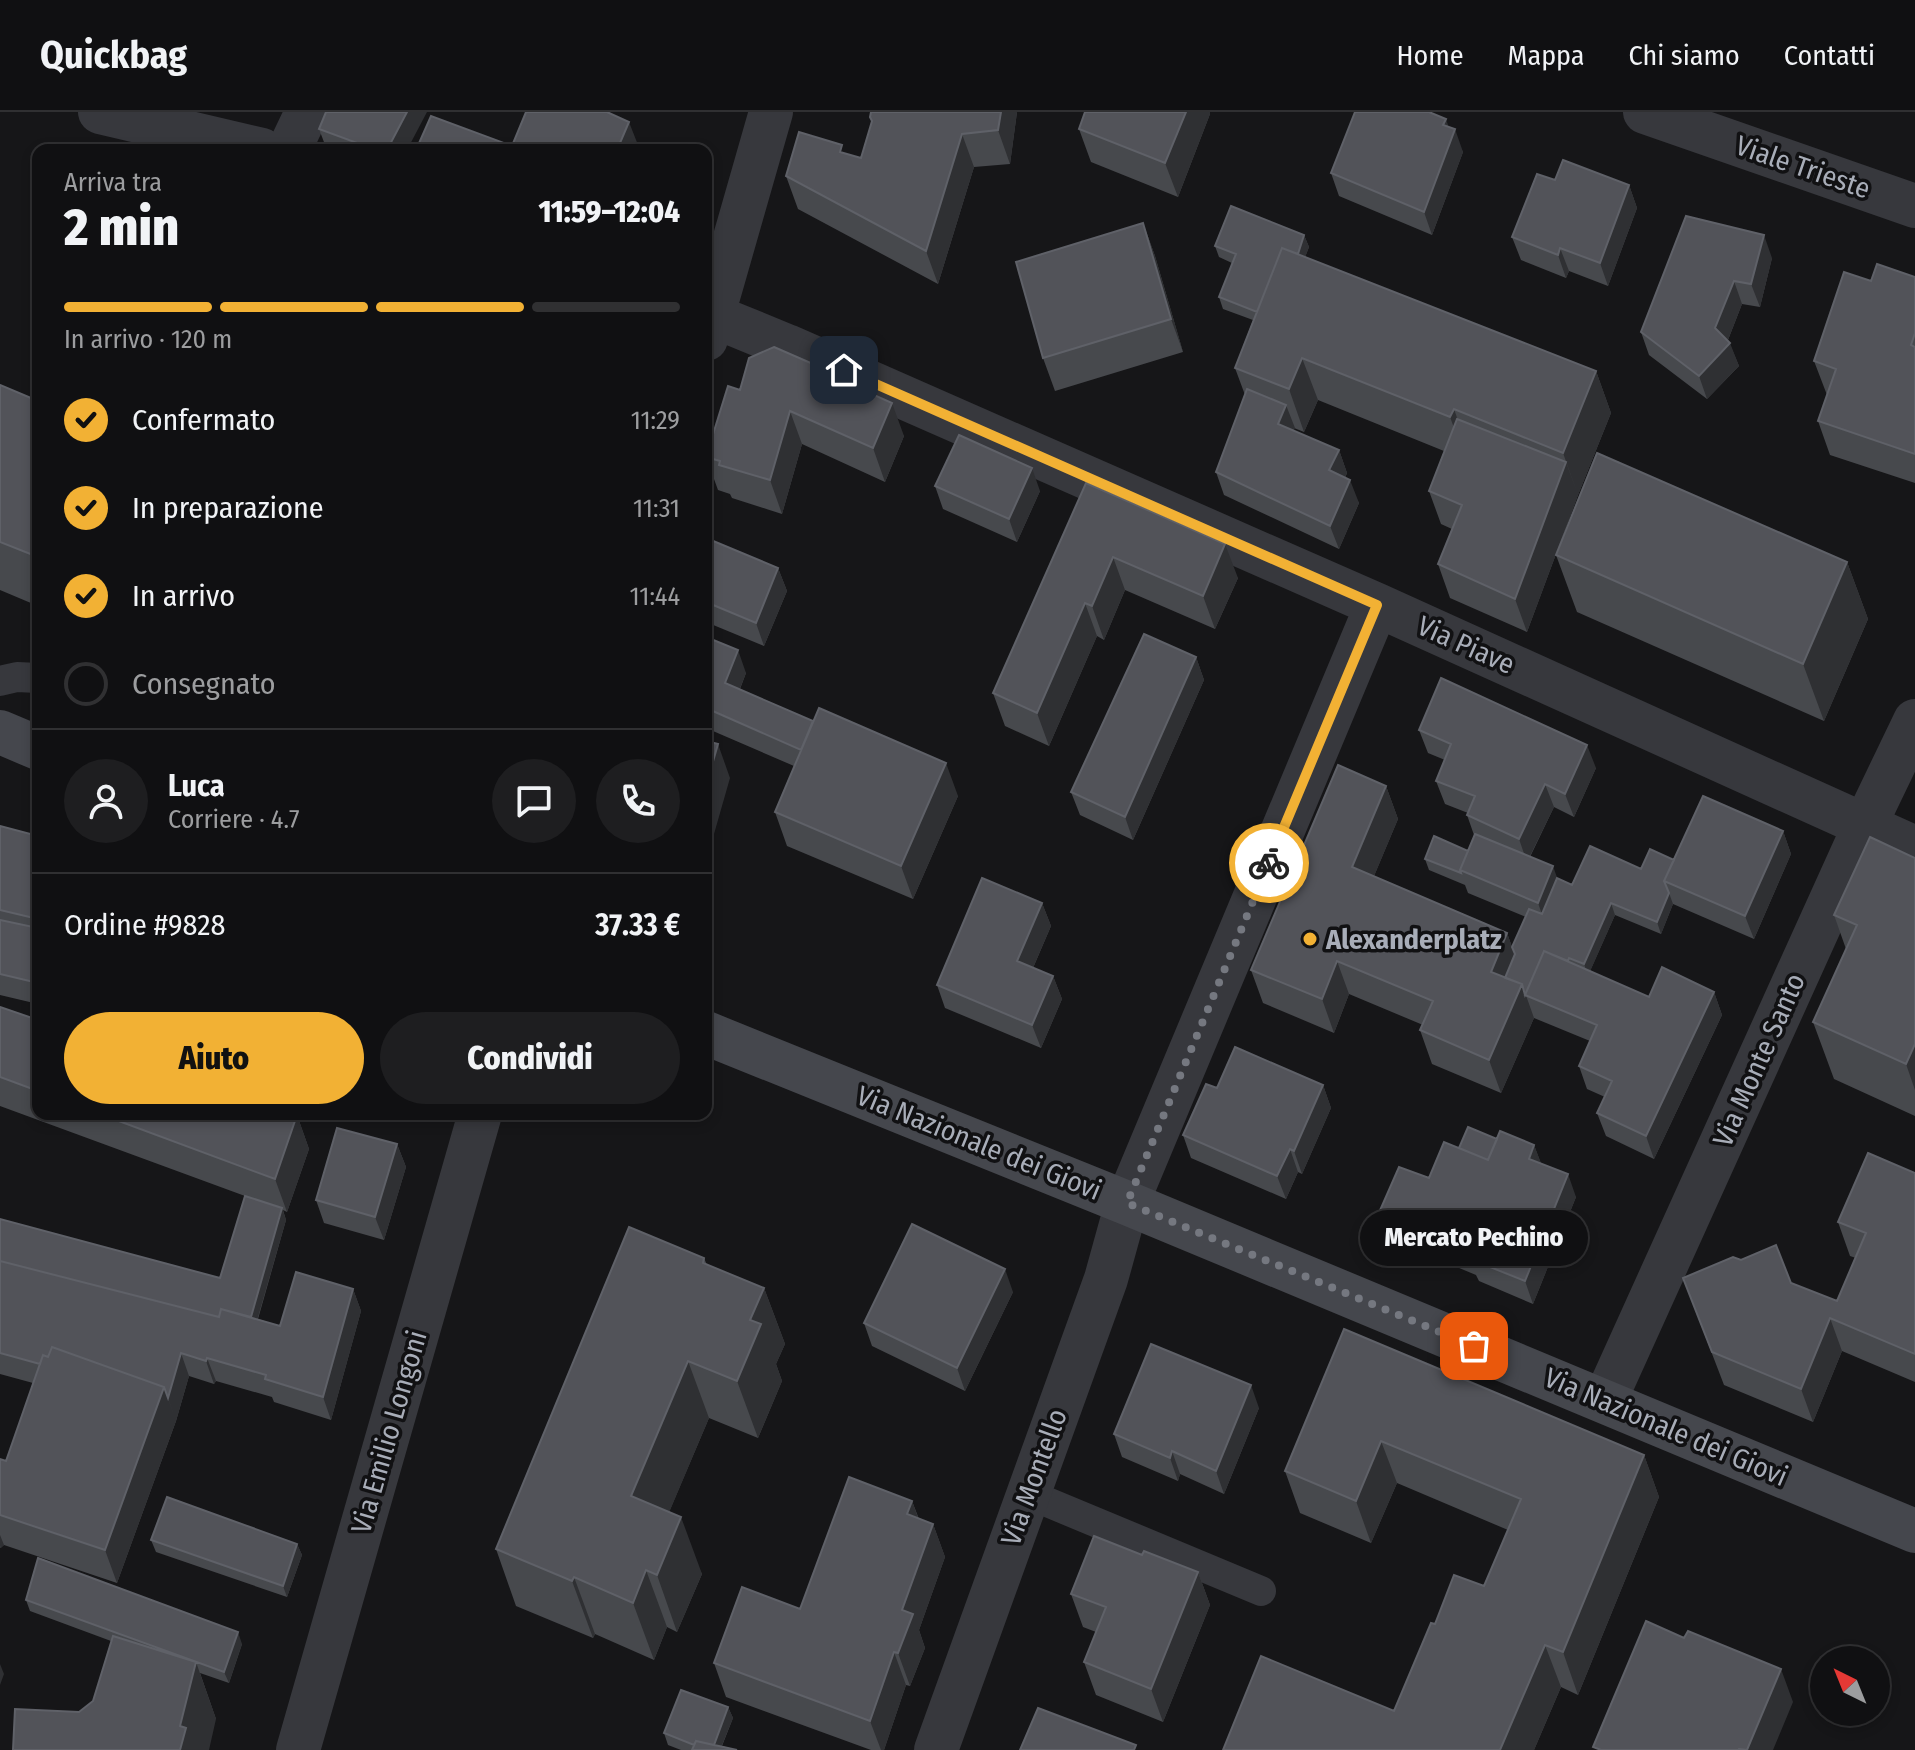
<!DOCTYPE html>
<html lang="it">
<head>
<meta charset="utf-8">
<style>
  body { margin:0; font-family:"Fira Sans Condensed",sans-serif; background:#1e1e20; color:#f1f3f6; height:100vh; display:flex; flex-direction:column; font-size:30px; white-space:nowrap }
  * { box-sizing:border-box; margin:0 }
  p { font-size:26px; color:#9c9d9f }
  .icon { flex:none; width:44px; height:44px; fill:none; stroke:currentColor; stroke-width:2; stroke-linecap:round; stroke-linejoin:round }
  .map { position:relative; flex:1; overflow:hidden }
  .sheet { position:absolute; left:32px; top:32px; width:680px; height:976px; display:flex; flex-direction:column; background:#101012; border-radius:16px; box-shadow:0 4px 12px #0003,0 0 0 2px #303032 }
  .sheet>* { flex:none }
  .needle { width:52px; rotate:317deg }
  .fabs { position:absolute; left:1810px; top:1534px; display:grid; gap:16px }
  .fabs a { display:grid; place-items:center; width:80px; height:80px; border-radius:50%; background:#101012; box-shadow:0 4px 12px #0003,0 0 0 2px #303032; font-size:40px }
  .pin { position:absolute; display:grid; place-items:center; width:68px; height:68px; color:#fff; margin:-34px; border-radius:16px; box-shadow:0 4px 12px #0006 }
  .courier { position:absolute; display:grid; place-items:center; width:80px; height:80px; margin:-40px; border:6px solid #f2b134; border-radius:50%; background:#fff; color:#222; box-shadow:0 2px 10px #0007 }
  .bubble { position:absolute; height:56px; border-radius:28px; background:#101012; box-shadow:0 4px 12px #0003,0 0 0 2px #303032; font-size:26px; font-weight:800; line-height:56px; text-align:center }
  .head em { font-style:normal; font-weight:800 }
  .head div { display:flex; flex-direction:column-reverse }
  .head { display:flex; align-items:center; justify-content:space-between; height:136px; padding:0 32px }
  h1 { font-size:52px; font-weight:800; line-height:60px }
  .bar { display:grid; grid-template-columns:repeat(4,1fr); gap:12px 8px; align-content:center; height:96px; padding:0 32px }
  .bar i { height:10px; border-radius:6px; background:#303032 }
  .bar .current { background:#f2b134 }
  .bar p { grid-column:span 4 }
  .line { display:flex; align-items:center; gap:20px; padding:0 32px; border-top:2px solid #303032 }
  .line div { flex:1 }
  .round { display:grid; place-items:center; flex:none; width:84px; height:84px; border-radius:42px; background:#1e1e20 }
  ol { padding:0 32px; list-style:none }
  li { display:flex; align-items:center; gap:24px; height:88px }
  li p { margin-inline-start:auto }
  li .icon { padding:8px; border-radius:50%; background:#f2b134; color:#111; stroke-width:4 }
  li:last-child { color:#9c9d9f }
  li i { width:44px; height:44px; border:4px solid #303032; border-radius:50% }
  .action { display:flex; gap:16px; margin-top:auto; padding:16px 32px }
  .action a { flex:1; height:92px; border-radius:48px; background:#f2b134; color:#111; font-size:32px; font-weight:800; line-height:92px; text-align:center }
  .action a+a { background:#1e1e20; color:#f1f3f6 }
  header { display:flex; align-items:center; gap:48px; box-sizing:border-box; height:112px; padding:0 40px; background:#101012; border-bottom:2px solid #303032 }
  header strong { font-size:38px }
  nav { display:flex; gap:44px; margin-inline-start:auto; font-size:28px }
  .map>svg:first-child { display:block }
</style>
</head>
<body>
<header>
<strong>Quickbag</strong>
<nav><a>Home</a><a>Mappa</a><a>Chi siamo</a><a>Contatti</a></nav>
</header>
<div class="map">
<svg width="1915" height="1638" viewBox="0 0 1915 1638">
  <rect width="100%" height="100%" fill="#161618"/>
  <g fill="none" stroke-linecap="round" stroke-linejoin="round">
    <path stroke="#37383d" stroke-width="30" d="M0 569 17 565 38 566
      M1028 1382 1261 1479"/>
    <path stroke="#37383d" stroke-width="44" d="M100 0 262 38
      M1645 0 1915 94
      M289 38 307 0
      M706 201 787 234 1377 493 1915 736
      M706 227 771 0
      M1605 1288 1865 713 1915 609
      M936 1638 1106 1167 1127 1091 1377 493"/>
    <path stroke="#37383d" stroke-width="44" d="M298 1638 480 1002"/>
    <path stroke="#45474d" stroke-width="44" d="M0 620 38 636
      M706 921 1127 1091 1915 1419"/>
  </g>
  <path fill="#47494d" d="M1017 0 1010 52 974 55 938 172 798 97 786 64 845 42 861 46Z
    M1085 0H1210V2L1178 85 1091 50 1079 17Z
    M1449 15 1463 40 1432 123 1339 84 1331 61Z
    M319 17 407 38H327Z
    M1555 68 1629 73 1637 96 1608 174 1569 159 1566 166 1521 148 1512 125Z
    M1143 111 1155 144 1183 240 1055 279 1043 246Z
    M1304 123 1309 135 1305 145 1596 259 1611 301 1578 383 1527 520 1450 486 1438 452 1452 417 1441 412 1429 379 1444 339 1318 288 1304 320 1294 316V319L1339 338 1347 361 1345 366 1359 391 1339 437 1224 383 1216 360 1245 283 1235 256 1253 208 1223 197 1219 185 1232 151 1219 145 1215 134Z
    M1772 146 1760 195 1742 192 1728 228 1739 254 1707 287 1649 243 1641 220Z
    M1915 165V371L1830 343 1818 309 1827 283 1814 249 1871 169Z
    M0 273 38 289V494L0 478Z
    M860 277 904 324 885 370 802 332 782 402 732 386 730 382 718 378 706 345 740 278Z
    M1086 371 1238 466 1215 517 1125 478 1104 528 1097 524 1049 634 1005 614 993 581Z
    M935 374 1040 379 1017 430 943 397Z
    M706 426 778 456 787 479 764 534 706 510Z
    M1556 443 1847 450 1868 507 1824 609 1577 500Z
    M706 525 746 561 740 577 958 684 913 787 787 734 775 700 794 654 706 616Z
    M1196 545 1204 568 1133 728 1080 703 1071 680Z
    M1419 618 1596 656 1574 705 1554 695 1530 745 1557 766 1572 773 1641 757 1783 719 1791 742 1754 827 1673 792 1661 822 1615 803 1590 859 1649 885 1714 880 1722 903 1654 1047 1606 1024 1597 1001 1605 985 1587 977 1579 954 1590 929 1534 906 1501 981 1432 952 1420 918 1423 913 1349 882 1334 921 1263 891 1251 858 1386 674 1398 707 1374 764 1507 821 1512 835 1526 805 1468 781 1465 773 1429 758 1425 747 1468 739 1474 723 1467 703 1468 701 1445 692 1436 669 1445 648 1428 641Z
    M0 714 38 724V892L0 883Z
    M1915 746V1004L1834 967 1813 910 1846 837 1834 803Z
    M1042 791 1051 814 1033 856 1053 864 1062 887 1041 936 945 896 937 873Z
    M0 895 38 908V1002H293L297 1003 309 1037 287 1100 283 1098 286 1108 258 1207 280 1214 353 1177 361 1199 331 1308 274 1290 272 1285 216 1269 214 1272 189 1264 176 1309 117 1471 4 1433 0 1436V1347L6 1349 33 1271 0 1262V1107L220 1166 245 1084 0 994Z
    M1323 973 1331 996 1302 1062 1298 1060 1286 1087 1191 1046 1183 1023 1217 976Z
    M1497 1027 1534 1033 1541 1052 1576 1085 1533 1192 1479 1169 1476 1163 1387 1126 1378 1103 1429 1066 1459 1035Z
    M397 1032 406 1055 384 1128 324 1111 316 1088Z
    M1915 1061V1270L1842 1239 1813 1310 1724 1273 1683 1166 1741 1148 1791 1171 1837 1189 1856 1146 1850 1144 1838 1110Z
    M704 1146 707 1153 764 1176 785 1232 776 1252 782 1269 758 1326 709 1306 669 1400 702 1462 677 1520 667 1515 654 1548 595 1522 593 1526 516 1494 496 1437Z
    M1013 1180 965 1279 872 1234 864 1211Z
    M1344 1217 1644 1343 1659 1385 1578 1583 1561 1575 1534 1638H1223L1394 1599 1435 1512 1484 1474 1508 1418 1397 1371 1371 1431 1300 1401 1285 1359Z
    M1259 1296 1224 1382 1180 1362 1178 1369 1122 1345 1114 1322Z
    M912 1389 919 1407 933 1412 945 1445 919 1518 925 1536 910 1574 906 1573 884 1638H871L726 1585 714 1551 800 1497Z
    M151 1428 297 1432 302 1443 287 1485 156 1440Z
    M1142 1443 1198 1460 1210 1493 1163 1610 1096 1583 1084 1550 1096 1520 1083 1515 1071 1482Z
    M26 1488 242 1532 229 1571 200 1561 216 1607 79 1600 93 1589 111 1529 30 1499Z
    M728 1595 733 1606 722 1634 737 1638H681L668 1633 664 1621Z"/>
  <path fill="#2f3033" d="M407 0H427L407 38H387Z
    M1001 0H1017L1010 52 998 18Z
    M1186 0H1210V2L1178 85 1165 51Z
    M1446 7 1452 25 1455 17 1463 40 1432 123 1424 100 1443 13Z
    M629 10 638 33 636 38H617Z
    M962 22 974 55 938 172 926 139Z
    M1629 73 1637 96 1608 174 1600 151Z
    M1143 111 1155 144 1183 240 1171 207Z
    M1304 123 1309 135 1295 172 1289 164Z
    M1764 123 1772 146 1760 195 1751 172Z
    M1560 136 1569 159 1566 166 1558 143Z
    M1734 169 1742 192 1724 238 1730 231 1739 254 1707 287 1699 264 1715 216Z
    M1302 246 1318 288 1304 320 1289 277Z
    M1596 259 1611 301 1578 383 1563 341Z
    M892 291 904 324 885 370 873 336Z
    M1286 293 1295 316 1287 335 1278 312Z
    M1454 297 1469 340 1466 348 1450 305Z
    M790 299 802 332 782 402 770 368Z
    M1339 338 1347 361 1338 381 1329 358Z
    M1566 350 1578 383 1527 520 1515 487Z
    M1032 356 1040 379 1017 430 1009 407Z
    M1350 368 1359 391 1339 437 1330 414Z
    M1225 432 1238 466 1215 517 1203 484Z
    M1113 445 1125 478 1104 528 1092 494Z
    M1847 450 1868 507 1824 609 1803 552Z
    M778 456 787 479 764 534 756 511Z
    M1085 491 1097 524 1049 634 1037 601Z
    M738 538 746 561 733 594 725 571Z
    M1196 545 1204 568 1133 728 1125 705Z
    M718 632 730 666 706 750V674Z
    M1587 633 1596 656 1574 705 1565 682Z
    M946 651 958 684 913 787 901 754Z
    M1545 672 1554 695 1527 750 1519 727Z
    M1386 674 1398 707 1364 788 1352 755Z
    M1783 719 1791 742 1754 827 1745 804Z
    M1553 754 1561 777 1546 814 1538 791Z
    M1669 781 1673 792 1661 822 1657 810Z
    M1042 791 1051 814 1026 872 1017 849Z
    M1611 791 1615 803 1588 864 1584 852Z
    M1507 821 1519 854 1507 885 1491 860Z
    M1337 849 1349 882 1334 921 1322 887Z
    M1053 864 1062 887 1041 936 1032 913Z
    M1522 872 1534 906 1501 981 1489 948Z
    M1714 880 1722 903 1654 1047 1646 1024Z
    M1915 932V978L1906 952Z
    M1323 973 1331 996 1302 1062 1294 1039Z
    M297 1003 309 1037 287 1100 275 1067Z
    M397 1032 406 1055 384 1128 375 1105Z
    M1534 1033 1543 1056 1529 1047Z
    M1290 1037 1298 1060 1286 1087 1277 1064Z
    M1568 1062 1576 1085 1533 1192 1525 1169Z
    M282 1096 286 1108 252 1226 248 1215Z
    M1005 1157 1013 1180 965 1279 957 1256Z
    M764 1176 785 1232 776 1252 782 1269 758 1326 737 1269 750 1208Z
    M353 1177 361 1199 331 1308 323 1285Z
    M1830 1206 1842 1239 1813 1310 1801 1277Z
    M181 1241 189 1264 176 1309 168 1286Z
    M207 1246 216 1269 214 1272 206 1249Z
    M688 1249 709 1306 652 1441 631 1384Z
    M1251 1273 1259 1296 1224 1382 1216 1359Z
    M164 1275 176 1309 117 1471 105 1438Z
    M1381 1329 1397 1371 1371 1431 1356 1389Z
    M1172 1339 1180 1362 1178 1369 1170 1346Z
    M1644 1343 1659 1385 1578 1583 1563 1540Z
    M912 1389 924 1422 907 1402Z
    M681 1405 702 1462 677 1520 657 1463Z
    M933 1412 945 1445 919 1518 925 1536 910 1574 898 1541 902 1498Z
    M0 1423 4 1433 1 1436 0 1434Z
    M297 1432 302 1443 287 1485 283 1474Z
    M646 1458 667 1515 654 1548 633 1491Z
    M1198 1460 1210 1493 1163 1610 1151 1577Z
    M574 1465 595 1522 593 1526 572 1469Z
    M238 1520 242 1532 229 1571 224 1560Z
    M1545 1533 1561 1575 1534 1638H1500Z
    M894 1540 906 1573 884 1638H881L870 1609Z
    M196 1550 216 1607 209 1638H180V1614Z
    M0 1552 4 1562 0 1573Z
    M1781 1557 1793 1590 1773 1638H1747Z
    M728 1595 733 1606 720 1638H712Z"/>
  <path fill="#525359" stroke="#5f6168" stroke-width="2" d="M326 0H407L387 38H376L319 17Z
    M526 0H607L629 10 617 38H416L431 4 512 34Z
    M871 0H1001L998 18 962 22 926 139 786 64 799 20 842 33 840 40 861 46 872 9 870 5Z
    M1085 0H1186L1165 51 1079 17Z
    M1355 0H1429L1446 7 1443 13 1455 17 1424 100 1331 61Z
    M1563 48 1629 73 1600 151 1560 136 1558 143 1512 125 1537 62 1555 68Z
    M1231 94 1304 123 1298 142 1282 136 1257 200 1219 185 1236 142 1215 134Z
    M1686 104 1764 123 1751 172 1734 169 1715 216 1730 231 1699 264 1641 220Z
    M1143 111 1171 207 1043 246 1016 150Z
    M1282 136 1596 259 1563 341 1454 297 1450 305 1302 246 1289 277 1235 256Z
    M1877 152 1915 165V221L1911 233 1915 235V342L1818 309 1836 257 1814 249 1844 160 1871 169Z
    M774 235 859 272 856 275 892 291 873 336 790 299 770 368 719 353 720 349 706 345 728 274 740 278 749 246Z
    M0 273 38 289V445L0 430Z
    M1247 277 1286 293 1278 312 1339 338 1329 358 1350 368 1330 414 1216 360Z
    M1457 307 1566 350 1515 487 1438 452 1462 393 1429 379Z
    M959 323 1032 356 1009 407 935 374Z
    M1597 341 1847 450 1803 552 1556 443Z
    M1086 371 1225 432 1203 484 1113 445 1092 494 1085 491 1037 601 993 581Z
    M706 426 778 456 756 511 706 490Z
    M1144 522 1196 545 1125 705 1071 680Z
    M706 525 738 538 725 571 813 609 801 638 706 596Z
    M1441 566 1587 633 1565 682 1545 672 1519 727 1467 703 1475 684 1436 669 1451 632 1419 618Z
    M819 596 946 651 901 754 775 700Z
    M706 629 718 632 706 674Z
    M1338 653 1386 674 1352 755 1507 821 1491 860 1522 872 1489 948 1420 918 1433 889 1337 849 1322 887 1251 858Z
    M1703 684 1783 719 1745 804 1664 769Z
    M0 714 38 724V807L0 798Z
    M1475 722 1553 754 1538 791 1460 758Z
    M1434 724 1468 739 1460 758 1461 761 1425 747Z
    M1870 725 1915 746V932L1906 952 1813 910 1857 813 1834 803Z
    M1590 734 1641 757 1650 737 1674 748 1664 769 1669 781 1657 810 1611 791 1584 852 1569 846 1568 849 1544 839 1525 883 1522 872 1505 866 1515 842 1512 835 1529 797 1542 802 1557 766 1572 773Z
    M982 766 1042 791 1017 849 1053 864 1032 913 937 873Z
    M0 808 38 816V871L0 862Z
    M1544 839 1649 885 1662 855 1714 880 1646 1024 1597 1001 1612 969 1579 954 1597 913 1525 883Z
    M0 895 38 908V979L0 965Z
    M1235 935 1323 973 1294 1039 1290 1037 1277 1064 1183 1023 1206 972 1217 976Z
    M100 1002H293L297 1003 275 1067Z
    M1468 1015 1497 1027 1488 1048 1459 1036Z
    M337 1016 397 1032 375 1105 316 1088Z
    M1500 1019 1534 1033 1529 1047 1568 1062 1525 1169 1470 1147 1472 1142 1378 1103 1399 1055 1429 1066 1444 1030 1488 1048Z
    M1868 1041 1915 1061V1242L1830 1206 1801 1277 1712 1240 1683 1166 1733 1145 1741 1148 1776 1133 1791 1171 1837 1189 1866 1121 1838 1110Z
    M245 1084 282 1096 251 1205 221 1197 219 1205 0 1149V1107L220 1166Z
    M912 1112 1005 1157 957 1256 864 1211Z
    M629 1115 704 1146 703 1151 764 1176 750 1208 761 1212 737 1269 688 1249 631 1384 681 1405 657 1463 646 1458 633 1491 574 1465 572 1469 496 1437Z
    M0 1149 219 1205 221 1197 280 1214 296 1160 353 1177 323 1285 265 1267 266 1263 207 1246 206 1249 181 1241 168 1286 164 1275 52 1235 48 1245 43 1243 40 1252 0 1241Z
    M1344 1217 1644 1343 1563 1540 1545 1533 1500 1638H1223L1261 1544 1394 1599 1431 1511 1435 1512 1454 1463 1484 1474 1521 1387 1381 1329 1356 1389 1285 1359Z
    M1151 1232 1251 1273 1216 1359 1172 1339 1170 1346 1114 1322Z
    M52 1235 164 1275 105 1438 0 1403V1347L6 1349 43 1243 48 1245Z
    M849 1365 912 1389 907 1402 933 1412 902 1498 913 1502 898 1541 894 1540 870 1609 714 1551 742 1475 800 1497Z
    M167 1385 297 1432 283 1474 151 1428Z
    M1094 1424 1142 1443 1144 1439 1198 1460 1151 1577 1084 1550 1106 1495 1071 1482Z
    M38 1446 238 1520 224 1560 26 1488Z
    M1646 1509 1684 1526 1688 1519 1781 1557 1747 1638 1739 1637 1738 1638H1601L1593 1635Z
    M113 1524 196 1550 180 1614 186 1616 180 1638H13L15 1597 79 1600 93 1589Z
    M681 1578 728 1595 714 1633 696 1629 694 1633 664 1621Z
    M1038 1596 1136 1633 1134 1638H1020Z
    M696 1629 737 1638H692Z"/>
  <g fill="none" stroke-linecap="round" stroke-linejoin="round">
    <path stroke="#757880" stroke-width="8" stroke-dasharray="0 14.4" d="M1269 751 1127 1091 1474 1234"/>
    <path stroke="#f2b134" stroke-width="10" d="M844 258 1377 493 1269 751"/>
  </g>
  <circle fill="#f2b134" stroke="#111113" stroke-width="3" cx="1310" cy="827" r="8"/>
  <g text-anchor="middle" dominant-baseline="central" stroke-width="7" stroke-linejoin="round" paint-order="stroke">
    <g font-size="28" fill="#a8adb8" stroke="#111113">
      <text transform="translate(1803 55) rotate(19)">Viale Trieste</text>
      <text transform="translate(1466 533) rotate(24)">Via Piave</text>
      <text transform="translate(1759 948) rotate(-66)">Via Monte Santo</text>
      <text transform="translate(979 1031) rotate(22)">Via Nazionale dei Giovi</text>
      <text transform="translate(1666 1315) rotate(23)">Via Nazionale dei Giovi</text>
      <text transform="translate(389 1320) rotate(-74)">Via Emilio Longoni</text>
      <text transform="translate(1034 1365) rotate(-70)">Via Montello</text>
    </g>
    <g font-size="28" font-weight="bold" fill="#a8adb8" stroke="#111113" text-anchor="start">
      <text x="1326" y="827">Alexanderplatz</text>
    </g>
  </g>
</svg>
<div class="fabs">
<a><svg class="needle" viewBox="-14 -14 28 28"><path d="M0-13l5 13h-10z" fill="#e53935"/><path d="M0 13l5-13h-10z" fill="#9c9d9f"/></svg></a>
</div>
<div class="pin" style="left:1474px;top:1234px;background:#ea580c"><svg class="icon" aria-label="bag" viewBox="0 0 24 24"><path d="M5 8h14l-1 12H6zM9 8a3 3 0 0 1 6 0"/></svg></div>
<div class="pin" style="left:844px;top:258px;background:#1f2937"><svg class="icon" aria-label="home" viewBox="0 0 24 24"><path d="M3 11l9-7 9 7M6 9v11h12V9"/></svg></div>
<div class="courier" style="left:1269px;top:751px"><svg class="icon" aria-label="bike" viewBox="0 0 24 24"><circle cx="6" cy="16" r="4"/><circle cx="18" cy="16" r="4"/><path d="M6 16l4-8h5l3 8M10 8l3 8H6M13 5h3"/></svg></div>
<div class="bubble" style="left:1360px;top:1098px;width:228px">Mercato Pechino</div>
<section class="sheet">
<div class="head"><div><h1>2 min</h1><p>Arriva tra</p></div><em>11:59–12:04</em></div>
<div class="bar"><i class="current"></i><i class="current"></i><i class="current"></i><i></i><p>In arrivo · 120 m</p></div>
<ol>
<li><svg class="icon" aria-label="check" viewBox="0 0 24 24"><path d="M5 12l5 5 9-10"/></svg>Confermato<p>11:29</p></li>
<li><svg class="icon" aria-label="check" viewBox="0 0 24 24"><path d="M5 12l5 5 9-10"/></svg>In preparazione<p>11:31</p></li>
<li><svg class="icon" aria-label="check" viewBox="0 0 24 24"><path d="M5 12l5 5 9-10"/></svg>In arrivo<p>11:44</p></li>
<li><i></i>Consegnato</li>
</ol>
<div class="line" style="height:144px"><a class="round"><svg class="icon" aria-label="person" viewBox="0 0 24 24"><circle cx="12" cy="8" r="4"/><path d="M4 21q1-7 8-7t8 7"/></svg></a><div><b>Luca</b><p>Corriere · 4.7</p></div><a class="round"><svg class="icon" aria-label="chat" viewBox="0 0 24 24"><path d="M4 5h16v11H9l-5 4z"/></svg></a><a class="round"><svg class="icon" aria-label="phone" viewBox="0 0 24 24"><path d="M5 4h4l2 5-3 2q2 4 5 5l2-3 5 2v4C11 20 4 13 5 4z"/></svg></a></div>
<div class="line" style="height:104px"><div>Ordine #9828</div><b>37.33 €</b></div>
<div class="action"><a>Aiuto</a><a>Condividi</a></div>
</section>
</div>
</body>
</html>
